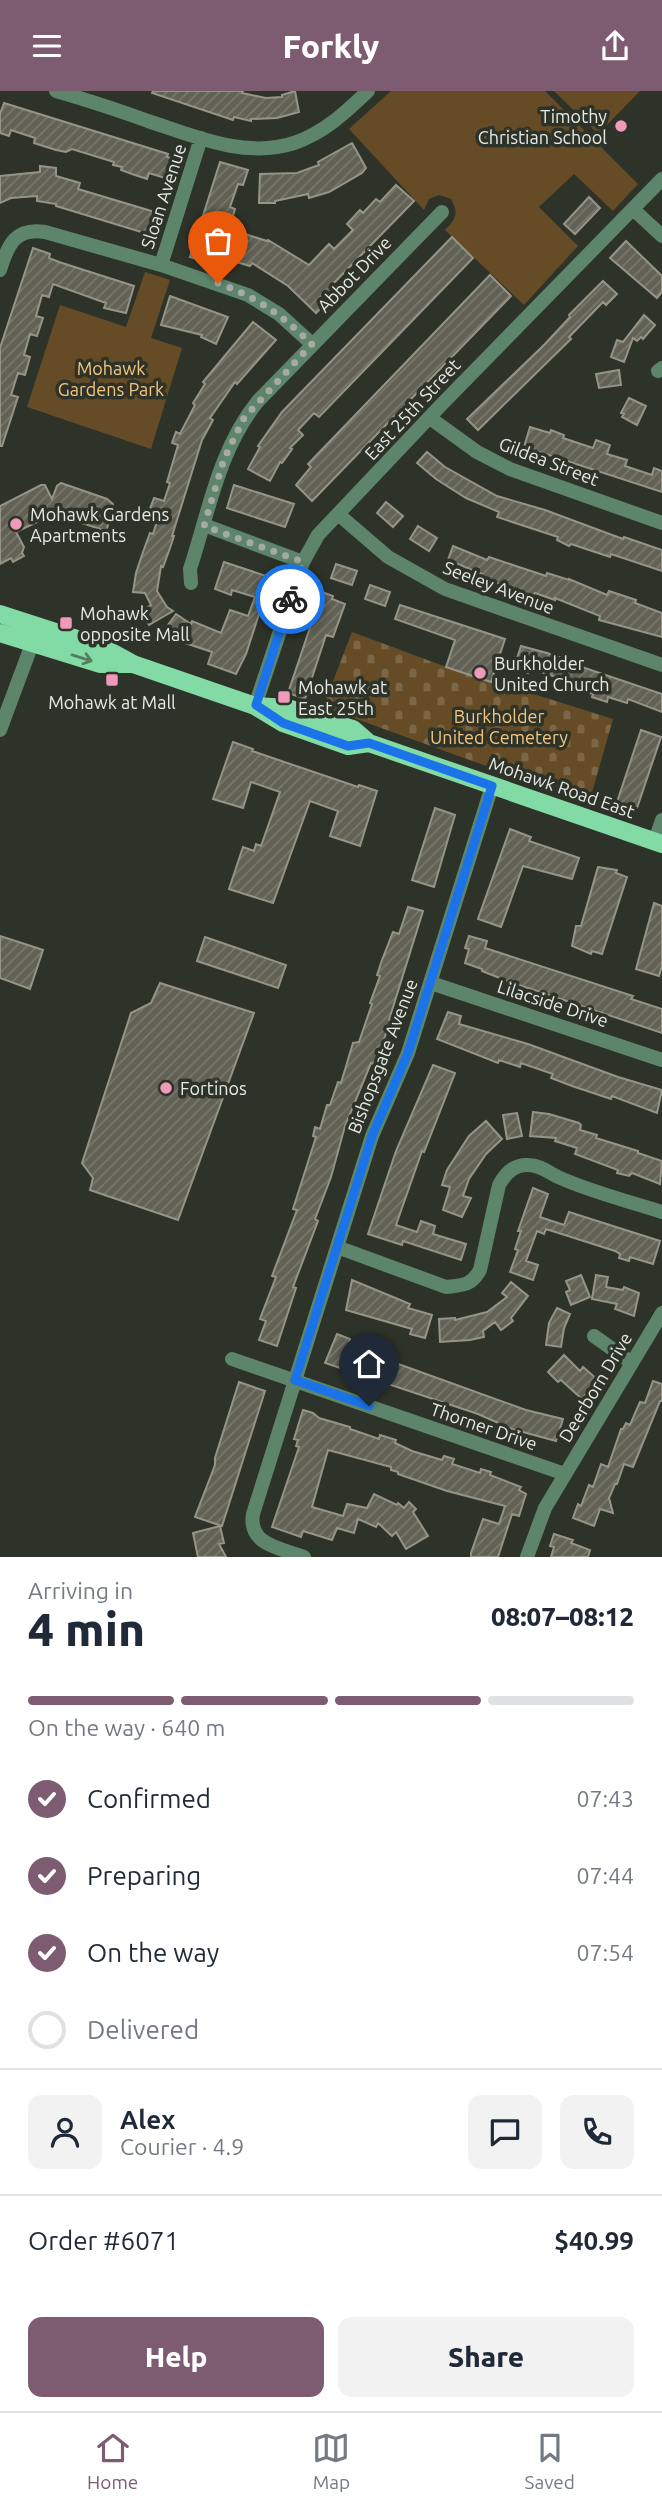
<!DOCTYPE html>
<html lang="en">
<head>
<meta charset="utf-8">
<style>
  body { margin:0; font-family:Ubuntu,sans-serif; background:#f2f2f3; color:#1f2937; height:100vh; display:flex; flex-direction:column; font-size:26px; white-space:nowrap }
  * { box-sizing:border-box; margin:0 }
  p { font-size:23px; color:#747a83 }
  .icon { flex:none; width:38px; height:38px; fill:none; stroke:currentColor; stroke-width:2; stroke-linecap:round; stroke-linejoin:round }
  .map { position:relative; height:1466px; overflow:hidden }
  .panel { display:flex; flex-direction:column; background:#fff; flex:1 }
  .panel>* { flex:none }
  .pin { position:absolute; display:grid; place-items:center; width:60px; height:60px; color:#fff; margin:-72px -30px; border-radius:50% 50% 50% 0; rotate:-45deg; box-shadow:0 0 7px #0007 }
  .pin .icon { rotate:45deg }
  .courier { position:absolute; display:grid; place-items:center; width:70px; height:70px; margin:-35px; border:5px solid #1a73e8; border-radius:50%; background:#fff; color:#222; box-shadow:0 2px 9px #0007 }
  .overview em { font-style:normal; font-weight:800 }
  .overview div { display:flex; flex-direction:column-reverse }
  .overview { display:flex; align-items:center; justify-content:space-between; height:119px; padding:0 28px }
  h1 { font-size:46px; font-weight:800; line-height:52px }
  .bar { display:grid; grid-template-columns:repeat(4,1fr); gap:10px 7px; align-content:center; height:84px; padding:0 28px }
  .bar i { height:9px; border-radius:5px; background:#e0e1e3 }
  .bar .on { background:#7d5c71 }
  .bar p { grid-column:span 4 }
  .line { display:flex; align-items:center; gap:18px; padding:0 28px; border-top:2px solid #e0e1e3 }
  .line div { flex:1 }
  .round { display:grid; place-items:center; flex:none; width:74px; height:74px; border-radius:14px; background:#f2f2f3 }
  ol { padding:0 28px; list-style:none }
  li { display:flex; align-items:center; gap:21px; height:77px }
  li p { margin-inline-start:auto }
  li .icon { padding:7px; border-radius:50%; background:#7d5c71; color:#fff; stroke-width:4 }
  li:last-child { color:#747a83 }
  li i { width:38px; height:38px; border:4px solid #e0e1e3; border-radius:50% }
  .action { display:flex; gap:14px; margin-top:auto; padding:14px 28px }
  .action a { flex:1; height:80px; border-radius:14px; background:#7d5c71; color:#fff; font-size:28px; font-weight:800; line-height:80px; text-align:center }
  .action a+a { background:#f2f2f3; color:#1f2937 }
  header { display:flex; justify-content:space-between; align-items:center; height:91px; padding:0 28px; background:#7d5c71; color:#fff; font-size:32px; font-weight:800 }
  .menu { display:flex; justify-content:space-around; align-items:center; height:98px; border-top:2px solid #e0e1e3; background:#fff; font-size:19px; color:#747a83 }
  .menu a { display:grid; justify-items:center; gap:4px }
  .menu .on { color:#7d5c71 }
  .map>svg:first-child { display:block }
</style>
</head>
<body>
<header><svg class="icon" aria-label="menu" viewBox="0 0 24 24"><path d="M4 6h16M4 12h16M4 18h16"/></svg>Forkly<svg class="icon" aria-label="share" viewBox="0 0 24 24"><path d="M12 15V3M7 8l5-5 5 5M5 13v7h14v-7"/></svg></header>
<div class="map">
<svg width="662" height="1466" viewBox="0 0 662 1466">
  <defs>
    <pattern id="cemetery-stones" width="16" height="16" patternUnits="userSpaceOnUse" patternTransform="scale(1.75)"><rect width="16" height="16" fill="#654c26"/><path d="M2 7V4a2 2 0 0 1 4 0v3zM10 15v-3a2 2 0 0 1 4 0v3z" fill="#7b6645"/></pattern>
    <pattern id="building-hatch" width="6" height="6" patternUnits="userSpaceOnUse" patternTransform="scale(1.75)"><rect width="6" height="6" fill="#626155"/><path d="M-1 1l2-2M0 6l6-6M5 7l2-2" fill="none" stroke="#78786d"/></pattern>
  </defs>
  <rect width="100%" height="100%" fill="#2e3329"/>
  <path fill="url(#cemetery-stones)" d="M352 541 441 574 613 628 591 705 489 676 323 616Z"/>
  <path fill="#654c26" d="M391 0H545L638 93 613 120 574 83 539 116 578 155 524 214 445 139C456 128 459 122 451 108L439 104 429 108 424 119 349 38Z
    M554 0H640L598 43Z
    M145 181 170 189 151 247 182 257 151 358 27 316 60 214 126 236Z"/>
  <path fill="url(#building-hatch)" stroke="#959487" stroke-width="2" d="M153 0H243L242 2 266 7 282 6V4L295 0 299 21 277 27 251 28V30L234 26 233 29 152 2Z
    M4 12 168 63 167 66 174 68 168 88 149 82 147 88 132 83 121 79 122 76 113 74 114 71 72 58 66 61 56 59 34 52 35 47 11 39 9 45 0 42V23Z
    M352 52 366 77 362 82 329 101 309 107 308 103 275 110V112H259L260 83 297 82 319 74 318 71Z
    M220 71 248 79 243 94 238 93 230 116 235 118 229 138 267 150 268 149 309 174 329 153 334 158 353 139 347 133 360 119 363 122 376 108 380 111 396 94 414 110 330 196 336 202 316 222 288 195 252 172 250 175 220 166 218 174 190 166Z
    M40 75 56 77V85L80 92 78 98 158 122 151 144 56 115V113L37 110V105L11 107 0 112V85L40 81Z
    M589 106 600 117 575 143 564 133Z
    M452 146 473 167 319 326 314 322 298 339 303 344 290 357 292 358 282 372 280 371 270 390 248 378 260 356 258 355 282 321Z
    M626 150 662 185V201L657 207 610 167Z
    M33 157 50 163 49 167 59 171 134 195 126 222 104 217 106 212 53 193 49 206 42 204 36 225 43 227 37 245 30 243 24 264 30 266 25 284 18 282 11 304 18 306 2 355H0V257Z
    M490 184 511 205 312 410 296 394 311 376 308 373Z
    M603 190 617 203 606 214 603 211 569 246 571 248 478 339 467 328 545 253 570 226 569 224Z
    M170 205 228 226 216 253 201 246 202 244 161 234Z
    M644 224 655 234 643 248 641 246 637 250 633 247 624 271 611 266 617 249 623 251Z
    M253 231 276 249 237 293 235 291 210 327 213 329 202 349 172 445H174L170 457 163 476 161 475 157 500 167 516 173 520 149 534 141 520 151 514 145 502 133 501 136 482 143 461 150 442 153 443 158 427 148 423 154 407 164 410 170 392 167 391 178 354 172 352 176 341 180 343 195 314 193 312 205 293 203 291Z
    M619 279 621 294 599 297 596 283Z
    M629 307 646 315 637 334 622 326 624 323 621 322Z
    M530 336 550 342 551 339 564 344 563 347 593 357 596 349 610 354 607 363 627 369 625 375 652 384 654 377 662 380V401L524 356Z
    M427 361 445 376 497 405 545 419 623 448 624 446 662 459V480L611 463 610 466 571 453 569 455 557 449 558 446 497 426 499 421 466 407 436 388 417 372Z
    M61 392 107 408 113 413 107 438 103 439 54 423 16 441 24 456 22 462 24 465 13 471 11 467 0 473V415L41 394H45L52 408 57 395Z
    M234 394 294 413 285 436 227 417Z
    M386 411 403 425 393 436 377 422Z
    M418 435 437 447 429 460 410 448Z
    M453 455 487 469 489 466 546 485 547 482 569 489V488L607 504 609 500 636 509 635 512 662 522V546L599 529 600 525 555 507V509L535 502 533 504 482 487V483L448 469Z
    M224 471 278 489 269 517 262 514 246 563 236 583 208 573 212 561 176 549 174 551 162 542 176 523 191 533 192 530 221 542 230 519 248 525 255 506 232 499 231 504 215 498Z
    M336 473 357 480 352 494 331 487Z
    M370 494 390 501 385 515 365 508Z
    M322 501 333 505 332 508 345 513 333 546 326 544 305 608 288 602Z
    M400 514 505 548 491 591 446 576 455 549 395 528Z
    M521 555 547 562 573 571V573L662 603V621L628 608 627 612 608 606 607 611 592 606 593 603 555 589 556 586 529 577 528 582 514 577Z
    M641 639 661 646 637 717 617 711Z
    M233 651 253 658 252 660 358 696 359 694 377 700 360 755 330 745 338 720 310 710 273 812 229 798 243 756 254 760 256 753 261 755 280 701 251 691 243 717 213 708Z
    M435 717 455 724 434 796 412 789Z
    M510 738 531 746 529 750 579 767 572 788 523 775 501 836 478 828Z
    M598 776 617 779 616 782 627 786 602 863 592 860 591 863 572 855 576 835H581Z
    M654 812 662 815V875L659 885 636 878Z
    M408 816 423 820 389 929 391 930 374 973 371 972 345 1035 331 1086 315 1128 318 1130 293 1196 296 1197 277 1255 259 1249 266 1230 260 1228 276 1186 272 1185 297 1119 293 1118 316 1046 313 1045 315 1036 320 1038 327 1014H330L338 991 341 992 353 952 359 951 372 913 370 912 380 885 377 884 382 869 393 841 399 843Z
    M0 845 43 859 30 898 0 887Z
    M469 845 487 850 485 857 633 905 631 908 662 918V942L510 891 482 880V878L465 872 469 858 465 857Z
    M205 846 286 874 278 897 197 870Z
    M160 892 254 922 178 1129 90 1099 93 1087 82 1072 131 922 151 912Z
    M448 921 461 925 459 933 528 953 618 986 662 999 657 1022 612 1005 611 1008 572 995 551 987 553 983 521 972 520 976 499 969 498 972 437 948Z
    M433 974 455 982 424 1061 422 1060 396 1134 417 1141 421 1130 435 1135 433 1143 466 1153 461 1169 403 1150 402 1154 368 1143 396 1060Z
    M533 1021 549 1023 579 1032 581 1034 580 1039 597 1044 596 1047 638 1060V1062L662 1070 660 1093 632 1082 629 1085 617 1082 618 1079 575 1063 577 1057 555 1050 556 1047 530 1045Z
    M517 1022 522 1045 507 1048 503 1024Z
    M486 1030 502 1048 486 1063 469 1088 463 1105 471 1107 462 1126 443 1119 450 1096 442 1094 447 1079 469 1045Z
    M533 1097 548 1103 540 1126 564 1134 569 1121 660 1150 653 1173 630 1166 629 1170 619 1167 620 1163 615 1160 546 1138 544 1143 537 1140 526 1170 538 1174 533 1189 510 1181 518 1159 515 1158 521 1140H518Z
    M581 1184 590 1206 571 1214 566 1201 570 1199 566 1190Z
    M596 1184 608 1186 606 1196 623 1199 624 1196 639 1202 634 1225 615 1218 617 1213 592 1208Z
    M352 1189 410 1213 408 1217 432 1224 425 1247 410 1243 412 1238 346 1219Z
    M511 1191 528 1205 511 1227 513 1230 501 1239 495 1231 483 1240 484 1246 470 1249 440 1251 439 1228 455 1227V1229L487 1221 507 1206 502 1202Z
    M557 1217 570 1223 564 1237 561 1256 546 1254 549 1232Z
    M337 1243 350 1248 348 1255 390 1268V1270L526 1319 563 1328 556 1350 512 1338 478 1323 325 1272Z
    M564 1264 580 1280 583 1276 598 1289 582 1308 561 1289 558 1291 548 1281Z
    M653 1290 662 1293V1310H660L633 1376 624 1373 617 1393H615L609 1407 613 1422 600 1418 594 1435 573 1427 578 1413 581 1415 589 1394 593 1396 601 1373 608 1376 621 1338H623L626 1332 630 1334 640 1311 645 1312Z
    M239 1291 265 1300 222 1435 195 1426 215 1374V1367Z
    M303 1319 313 1322 319 1327 350 1336V1338L379 1348 380 1344 396 1349 395 1352 412 1360 442 1369 444 1365 454 1368 452 1373 480 1382 481 1378 491 1381 490 1384 521 1396 519 1399 526 1403 519 1425 512 1423 498 1466H471V1462L483 1428 499 1433 505 1415 447 1400 398 1383V1381L391 1379V1376L328 1359 312 1416 343 1425 347 1413 367 1417 374 1403 397 1414 398 1412 404 1417 409 1411 416 1418 413 1421 428 1445 406 1458 396 1441 392 1445 378 1432 376 1436 358 1428 354 1442 337 1437 332 1449 303 1440 301 1446 272 1436 299 1356 296 1355 298 1349 294 1348Z
    M220 1435 224 1452 219 1453 226 1466H198L193 1442Z
    M554 1443 573 1449 571 1452 590 1459 588 1466H551L554 1456 550 1455Z"/>
  <g fill="none" stroke-linecap="round" stroke-linejoin="round">
    <path stroke="#5c856b" stroke-width="14" d="M56 0C87 9 118 19 148 30 194 45 245 68 294 52 324 42 346 21 368 0
      M633 118 662 145
      M161 174 201 47
      M0 179C8 153 16 136 45 141L161 174 248 204 279 223 312 253
      M658 280 662 277
      M430 327 477 361 510 378 662 432
      M338 423 388 466 445 498 662 574
      M204 434 303 471
      M191 492 190 478C209 420 219 358 258 310L442 121
      M255 615 303 471 318 444 442 313 662 88
      M0 639 35 545
      M655 750 662 729
      M431 892 662 969
      M337 1156 446 1196C463 1194 471 1195 480 1179L499 1094C505 1083 514 1073 528 1074 540 1074 548 1081 558 1086 591 1101 628 1110 662 1121
      M594 1245 632 1272
      M232 1268 565 1383
      M304 1466C280 1457 248 1454 253 1423L372 1045 408 962 492 695
      M527 1466 545 1417 662 1222"/>
    <path stroke="#82daa5" stroke-width="18" d="M0 523 102 556 133 573 255 615 283 632 348 655 369 652
      M0 542 100 573H132
      M255 615 288 617 353 638 369 652 662 753"/>
  </g>
  <defs><path id="oneway-shaft" d="M-6 0H5M1.5-3L5.5 0L1.5 3" fill="none" stroke-width="1.6" stroke-linecap="round" stroke-linejoin="round" transform="scale(1.75)"/></defs>
  <use stroke="#547e61" href="#oneway-shaft" transform="translate(82 567) rotate(17)"/>
  <g fill="none" stroke-linecap="round" stroke-linejoin="round">
    <path stroke="#a6aaa3" stroke-width="7" stroke-dasharray="0 12.6" d="M218 192C260 208 280 223 312 253L244 327 224 368 204 435 303 471 290 508"/>
    <path stroke="#1a73e8" stroke-width="9" d="M290 508 256 614 283 632 348 655 369 652 492 695 408 962 372 1045 295 1289 369 1315"/>
  </g>
  <g fill="#ef9ab8" stroke="#2e3329" stroke-width="2.5">
    <circle cx="621" cy="35" r="7"/>
    <circle cx="16" cy="433" r="7"/>
    <rect x="59" y="525" width="14" height="14" rx="3.5"/>
    <circle cx="480" cy="582" r="7"/>
    <rect x="105" y="582" width="14" height="14" rx="3.5"/>
    <rect x="277" y="599" width="14" height="14" rx="3.5"/>
    <circle cx="166" cy="997" r="7"/>
  </g>
  <g text-anchor="middle" dominant-baseline="central" stroke-width="7" stroke-linejoin="round" paint-order="stroke">
    <g font-size="18" fill="#e7eae4" stroke="#2e3329" text-anchor="start">
      <text x="607" y="25" text-anchor="end">Timothy<tspan x="607" dy="21">Christian School</tspan></text>
      <text x="30" y="423">Mohawk Gardens<tspan x="30" dy="21">Apartments</tspan></text>
      <text x="80" y="522">Mohawk<tspan x="80" dy="21">opposite Mall</tspan></text>
      <text x="494" y="572">Burkholder<tspan x="494" dy="21">United Church</tspan></text>
      <text x="298" y="596">Mohawk at<tspan x="298" dy="21">East 25th</tspan></text>
      <text x="112" y="611" text-anchor="middle">Mohawk at Mall</text>
      <text x="180" y="997">Fortinos</text>
    </g>
    <g font-size="18" fill="#e7eae4" stroke="#2e3329">
      <text transform="translate(163 105) rotate(-72)">Sloan Avenue</text>
      <text transform="translate(354 183) rotate(-46)">Abbot Drive</text>
      <text transform="translate(412 318) rotate(-47)">East 25th Street</text>
      <text transform="translate(549 370) rotate(21)">Gildea Street</text>
      <text transform="translate(499 496) rotate(21)">Seeley Avenue</text>
      <text transform="translate(562 696) rotate(19)">Mohawk Road East</text>
      <text transform="translate(553 912) rotate(18)">Lilacside Drive</text>
      <text transform="translate(382 965) rotate(-69)">Bishopsgate Avenue</text>
      <text transform="translate(595 1296) rotate(-59)">Deerborn Drive</text>
      <text transform="translate(484 1335) rotate(19)">Thorner Drive</text>
    </g>
    <g font-size="18" fill="#f5c57e" stroke="#2e3329">
      <text x="111" y="277">Mohawk<tspan x="111" dy="21">Gardens Park</tspan></text>
      <text x="499" y="625">Burkholder<tspan x="499" dy="21">United Cemetery</tspan></text>
    </g>
  </g>
</svg>
<div class="pin" style="left:218px;top:192px;background:#ea580c"><svg class="icon" aria-label="bag" viewBox="0 0 24 24"><path d="M5 8h14l-1 12H6zM9 8a3 3 0 0 1 6 0"/></svg></div>
<div class="pin" style="left:369px;top:1315px;background:#1f2937"><svg class="icon" aria-label="home" viewBox="0 0 24 24"><path d="M3 11l9-7 9 7M6 9v11h12V9"/></svg></div>
<div class="courier" style="left:290px;top:508px"><svg class="icon" aria-label="bike" viewBox="0 0 24 24"><circle cx="6" cy="16" r="4"/><circle cx="18" cy="16" r="4"/><path d="M6 16l4-8h5l3 8M10 8l3 8H6M13 5h3"/></svg></div>
</div>
<section class="panel">
<div class="overview"><div><h1>4 min</h1><p>Arriving in</p></div><em>08:07–08:12</em></div>
<div class="bar"><i class="on"></i><i class="on"></i><i class="on"></i><i></i><p>On the way · 640 m</p></div>
<ol>
<li><svg class="icon" aria-label="check" viewBox="0 0 24 24"><path d="M5 12l5 5 9-10"/></svg>Confirmed<p>07:43</p></li>
<li><svg class="icon" aria-label="check" viewBox="0 0 24 24"><path d="M5 12l5 5 9-10"/></svg>Preparing<p>07:44</p></li>
<li><svg class="icon" aria-label="check" viewBox="0 0 24 24"><path d="M5 12l5 5 9-10"/></svg>On the way<p>07:54</p></li>
<li><i></i>Delivered</li>
</ol>
<div class="line" style="height:126px"><a class="round"><svg class="icon" aria-label="person" viewBox="0 0 24 24"><circle cx="12" cy="8" r="4"/><path d="M4 21q1-7 8-7t8 7"/></svg></a><div><b>Alex</b><p>Courier · 4.9</p></div><a class="round"><svg class="icon" aria-label="chat" viewBox="0 0 24 24"><path d="M4 5h16v11H9l-5 4z"/></svg></a><a class="round"><svg class="icon" aria-label="phone" viewBox="0 0 24 24"><path d="M5 4h4l2 5-3 2q2 4 5 5l2-3 5 2v4C11 20 4 13 5 4z"/></svg></a></div>
<div class="line" style="height:91px"><div>Order #6071</div><b>$40.99</b></div>
<div class="action"><a>Help</a><a>Share</a></div>
</section>
<nav class="menu">
<a class="on"><svg class="icon" aria-label="home" viewBox="0 0 24 24"><path d="M3 11l9-7 9 7M6 9v11h12V9"/></svg>Home</a>
<a><svg class="icon" aria-label="map" viewBox="0 0 24 24"><path d="M3 6l6-2 6 2 6-2v14l-6 2-6-2-6 2zM9 4v14M15 6v14"/></svg>Map</a>
<a><svg class="icon" aria-label="saved" viewBox="0 0 24 24"><path d="M7 4h10v16l-5-4-5 4z"/></svg>Saved</a>
</nav>
</body>
</html>
